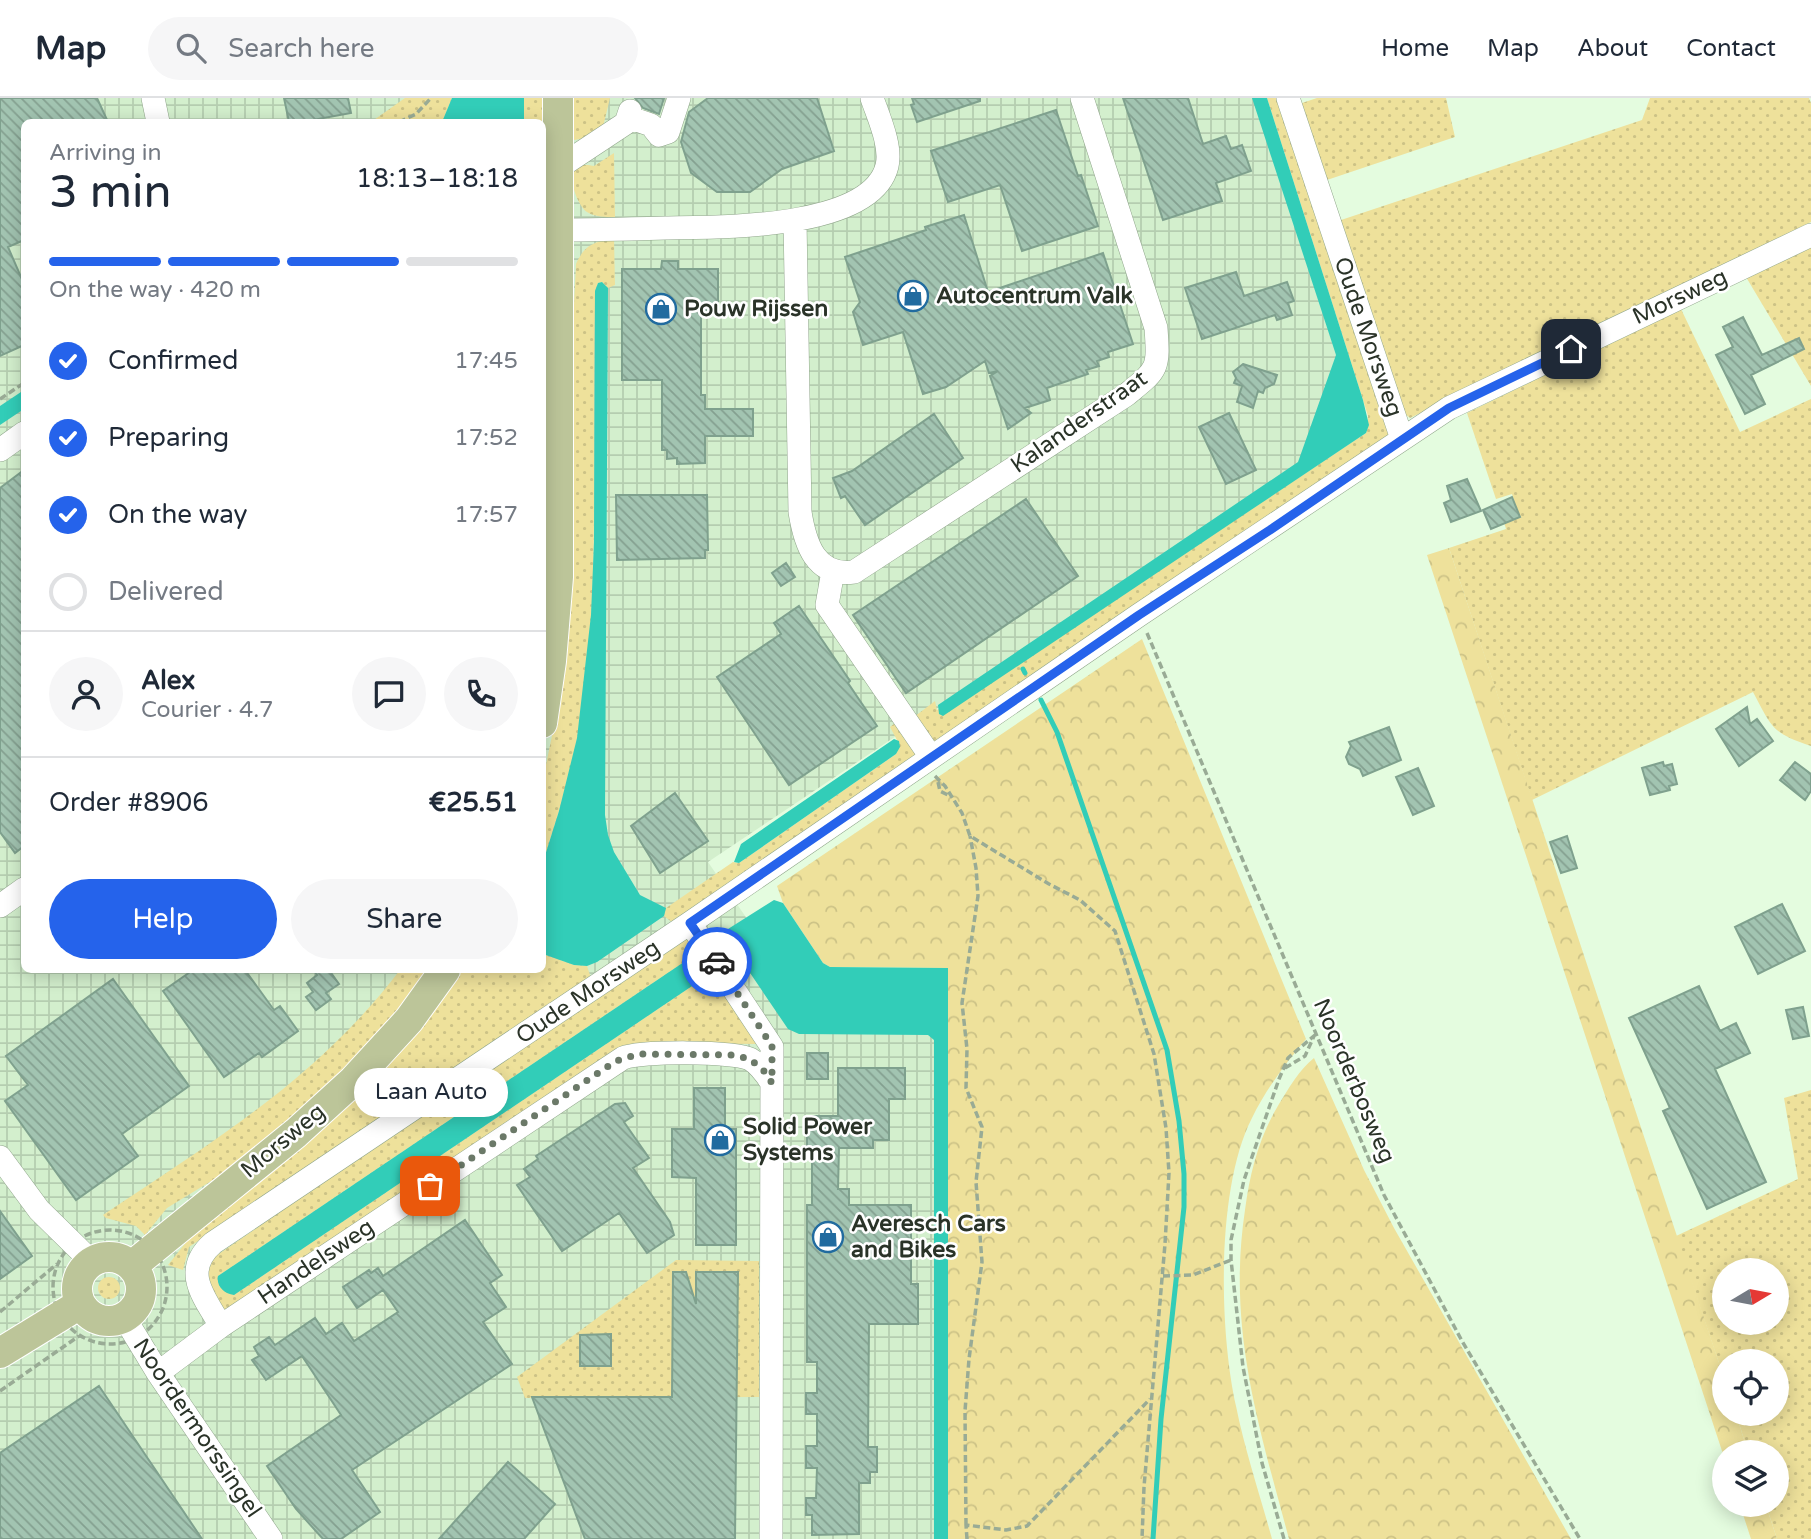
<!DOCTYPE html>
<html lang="en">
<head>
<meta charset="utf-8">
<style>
  body { margin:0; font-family:"Varela Round",sans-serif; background:#f6f6f7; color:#1f2937; height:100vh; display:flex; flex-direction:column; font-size:26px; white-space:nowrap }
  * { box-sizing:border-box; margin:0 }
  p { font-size:23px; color:#747a83 }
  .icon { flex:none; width:38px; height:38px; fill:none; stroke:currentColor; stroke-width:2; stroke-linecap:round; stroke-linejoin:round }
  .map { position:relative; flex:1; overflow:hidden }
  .details { position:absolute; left:21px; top:21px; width:525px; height:854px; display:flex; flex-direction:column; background:#fff; border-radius:10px; box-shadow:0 4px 18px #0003 }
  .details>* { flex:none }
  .needle { width:46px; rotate:80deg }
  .controls { position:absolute; left:1712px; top:1160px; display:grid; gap:14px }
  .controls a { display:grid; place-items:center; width:77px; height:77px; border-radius:50%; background:#fff; box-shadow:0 4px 18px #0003; font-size:35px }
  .pin { position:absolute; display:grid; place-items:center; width:60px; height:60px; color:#fff; margin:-30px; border-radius:14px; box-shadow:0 4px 10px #0006 }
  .courier { position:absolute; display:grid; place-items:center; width:70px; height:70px; margin:-35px; border:5px solid #2563eb; border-radius:50%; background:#fff; color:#222; box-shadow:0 2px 9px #0007 }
  .bubble { position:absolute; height:49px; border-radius:24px; background:#fff; box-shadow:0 4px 18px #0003; font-size:23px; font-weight:600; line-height:49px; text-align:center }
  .summary em { font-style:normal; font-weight:600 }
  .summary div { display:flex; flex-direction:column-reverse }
  .summary { display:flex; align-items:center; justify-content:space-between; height:119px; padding:0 28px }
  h1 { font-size:46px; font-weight:600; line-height:52px }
  .bar { display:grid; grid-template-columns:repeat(4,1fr); gap:10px 7px; align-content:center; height:84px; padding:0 28px }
  .bar i { height:9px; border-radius:5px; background:#e0e1e3 }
  .bar .selected { background:#2563eb }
  .bar p { grid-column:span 4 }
  .line { display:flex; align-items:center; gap:18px; padding:0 28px; border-top:2px solid #e0e1e3 }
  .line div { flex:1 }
  .round { display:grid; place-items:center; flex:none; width:74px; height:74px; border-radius:37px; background:#f6f6f7 }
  ol { padding:0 28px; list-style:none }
  li { display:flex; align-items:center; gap:21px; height:77px }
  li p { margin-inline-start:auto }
  li .icon { padding:7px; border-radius:50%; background:#2563eb; color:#fff; stroke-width:4 }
  li:last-child { color:#747a83 }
  li i { width:38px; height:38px; border:4px solid #e0e1e3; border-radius:50% }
  .primary-button { display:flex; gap:14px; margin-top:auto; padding:14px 28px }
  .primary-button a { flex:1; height:80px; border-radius:42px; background:#2563eb; color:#fff; font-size:28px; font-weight:600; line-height:80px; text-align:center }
  .primary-button a+a { background:#f6f6f7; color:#1f2937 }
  header { display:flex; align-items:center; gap:42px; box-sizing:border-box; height:98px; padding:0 35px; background:#fff; border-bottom:2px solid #e0e1e3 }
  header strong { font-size:33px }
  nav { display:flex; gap:38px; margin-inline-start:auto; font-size:24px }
  .search { width:490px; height:63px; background:#f6f6f7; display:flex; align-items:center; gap:18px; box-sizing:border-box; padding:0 24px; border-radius:38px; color:#747a83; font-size:26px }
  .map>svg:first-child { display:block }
</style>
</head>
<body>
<header>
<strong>Map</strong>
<div class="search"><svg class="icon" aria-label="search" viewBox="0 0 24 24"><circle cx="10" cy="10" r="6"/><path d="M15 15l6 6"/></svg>Search here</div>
<nav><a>Home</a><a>Map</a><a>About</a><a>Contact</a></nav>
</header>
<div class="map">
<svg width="1811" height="1441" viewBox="0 0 1811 1441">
  <defs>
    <pattern id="industrial-grid" width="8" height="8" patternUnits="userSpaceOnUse" patternTransform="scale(1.75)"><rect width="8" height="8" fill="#d3efcd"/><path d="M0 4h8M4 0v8" fill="none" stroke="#b5cdb0"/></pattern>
    <pattern id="grass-dots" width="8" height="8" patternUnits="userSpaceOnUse" patternTransform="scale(1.75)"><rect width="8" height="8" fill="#eee19b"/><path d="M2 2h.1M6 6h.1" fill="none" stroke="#ccc286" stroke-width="1.8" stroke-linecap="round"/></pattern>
    <pattern id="forest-crowns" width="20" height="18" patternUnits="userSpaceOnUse" patternTransform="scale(1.75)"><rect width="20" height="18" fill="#eee19b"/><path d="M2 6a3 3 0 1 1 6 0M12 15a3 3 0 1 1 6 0" fill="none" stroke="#ccc286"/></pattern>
    <pattern id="building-back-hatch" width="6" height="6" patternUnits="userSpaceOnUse" patternTransform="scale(1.75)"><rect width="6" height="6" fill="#a2c4b1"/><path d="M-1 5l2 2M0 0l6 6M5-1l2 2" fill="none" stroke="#84a090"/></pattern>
  </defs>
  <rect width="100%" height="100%" fill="#e4fcdf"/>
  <path fill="url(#industrial-grid)" fill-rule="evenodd" d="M0 0H1254L1359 328 708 764 805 905 939 904 938 1441H0ZM24 24H542V872H24Z"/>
  <path fill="url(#grass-dots)" fill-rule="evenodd" d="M405 0H452L442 24H371Z
    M524 0H548L543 580 542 24H524Z
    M574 0H610L602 33 583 46 580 41 574 42Z
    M1267 0H1285L1390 335 1385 345 935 649 910 622 935 603 937 612 1196 448 1366 335 1368 318 1363 302Z
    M1317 0H1446L1455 39 1324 83 1299 6Z
    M1650 0H1809L1811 5V124L1410 320 1400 312 1338 123 1642 22Z
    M614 55 615 119C606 119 595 119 587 114 577 107 566 77 577 69 582 66 589 67 594 68Z
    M614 139 615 187 608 190 602 184 598 185 595 193C594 258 594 324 594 390 594 473 593 559 577 640 569 682 556 723 543 764V681L553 633 576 166C585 146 594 145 614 139Z
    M1811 148V288L1746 179Z
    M1681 211 1740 334 1811 301V648C1771 635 1772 629 1753 594L1532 702 1449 450 1506 431 1504 424 1519 418 1512 396 1496 401 1467 315Z
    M899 622 921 659 673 825 664 818 666 810 733 764 739 765 896 656 898 644 890 629Z
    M684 840 688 841 759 946 645 945 625 948 225 1212 217 1208 205 1172 210 1162 677 841ZM684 864 699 875 698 884 234 1197 217 1181 218 1178Z
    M543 856 574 867 587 868 591 880 189 1149 183 1172 168 1167 203 1123 459 872H542Z
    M400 872H436L356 969 226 1074 167 1110 145 1137 136 1128 106 1120 103 1117C214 1043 318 980 400 872Z
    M1811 992V1441H1777L1766 1407H1776V1354H1748L1736 1316H1776V1264H1724V1280L1676 1138 1798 1081 1784 1000ZM1724 1172H1776V1225H1724Z
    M676 1162 759 1163V1299L525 1300 517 1279Z
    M98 1190a11 11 0 1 1 22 0a11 11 0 1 1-22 0Z"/>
  <path fill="url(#forest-crowns)" d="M1449 450 1724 1280V1316H1736L1748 1354H1724V1359L1427 457Z
    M1142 541 1306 941C1286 965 1266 991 1252 1020 1216 1090 1219 1232 1236 1308 1245 1353 1260 1397 1272 1441H948V870L830 869 823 865 783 805 777 788Z
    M1314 960 1364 1072 1394 1130 1571 1441H1289C1259 1328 1227 1231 1245 1112 1250 1074 1259 1039 1279 1006 1289 990 1299 972 1314 960Z
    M1740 1407H1766L1777 1441H1751Z"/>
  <path fill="#32cdb8" d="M452 0H524V24H442Z
    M1252 0H1267L1363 302 1369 327 1366 335 943 618 939 616 938 607 1298 364 1336 257Z
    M602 184 608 190 605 717 608 737 614 754 640 797 666 810 664 818 597 864 587 868 574 867 543 856V764L559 713 577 640 591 517 594 444 595 193 598 185Z
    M24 292V311L0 327V308Z
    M894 641 899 643 900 649 896 656 739 765 734 764 741 746Z
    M774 802 783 805 823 865 830 869 948 870V1441H934V942L928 937 799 936 788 931 727 841 728 831Z
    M690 862 696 867 698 884 234 1197C224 1196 216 1188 218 1178L684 864Z"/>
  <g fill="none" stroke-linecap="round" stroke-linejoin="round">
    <path stroke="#32cdb8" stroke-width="5" d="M1023 571 1025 575
      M1041 602 1057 634 1167 952 1179 1023 1184 1076V1109L1161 1321 1153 1441"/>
  </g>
  <path fill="url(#building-back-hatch)" stroke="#7fa18e" stroke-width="2" d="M0 0H97L108 24H24V142L8 149 24 186V247L0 258Z
    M284 0H348L351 15 302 24H289Z
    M635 0H664L659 16 643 10Z
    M708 0H817L834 53 782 71 750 94H717L691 75 681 44 689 14Z
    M912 0H980V3L917 24 911 7 914 6Z
    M1123 0H1188L1203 46 1226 38 1231 51 1242 47 1251 73 1216 85 1222 103 1163 122Z
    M1056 12 1078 78 1081 77 1098 128 1022 153 1000 87 948 104 931 53Z
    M964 117 988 194 1103 155 1133 246 1108 254 1109 259 1097 263 1099 268 1086 272 1088 276 1047 290 1050 302 1025 310 1031 315 1008 331 990 278 998 273 989 275 985 263 946 289 923 296 903 234 863 247 853 214 860 204 845 159 926 132 925 129Z
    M662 163H678V171H718V216H701V297H705V311H753V338H705V365L677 366V360L667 361V352H662V282H622V171H661Z
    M1236 174 1244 198 1287 184 1294 203 1288 205 1292 217 1277 222 1275 217 1202 241 1185 190Z
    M1743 219 1762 257 1799 240 1804 251 1751 277 1765 306 1745 316 1716 257 1733 249 1723 229Z
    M1243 266 1277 277 1274 286 1265 290 1263 295 1258 293 1253 310 1237 304 1242 288 1234 285 1236 280 1233 274Z
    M1229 315 1256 372 1226 386 1199 329Z
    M934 316 963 360 865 427 845 398 841 400 833 380 852 373Z
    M24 372V748L15 755 0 734V390Z
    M1467 381 1481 413 1451 424 1444 405 1451 402 1447 388Z
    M616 397H707L708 452H705V460L617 462Z
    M1512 399 1520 419 1491 431 1483 412Z
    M1026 401 1078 478 906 595 853 517Z
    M786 465 795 479 781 488 772 475Z
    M799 508 850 583 848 585 877 628 789 687 717 579 781 536 774 525Z
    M1747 609 1750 626 1757 621 1773 643 1739 668 1716 631Z
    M1389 629 1401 662 1363 678 1360 671 1349 666 1346 659 1351 648 1349 644Z
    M1663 664 1664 668 1672 666 1677 686 1669 688 1670 692 1650 697 1642 670Z
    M1795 664 1811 676V693L1805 702 1780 682Z
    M1418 670 1434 708 1413 717 1396 679Z
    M675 695 708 743 660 775 631 728Z
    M1567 738 1577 770 1561 775 1550 744Z
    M1782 806 1805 853 1758 876 1735 829Z
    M193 872H245L274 912 280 908 298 933 262 959 259 955 224 979 163 893Z
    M313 872H329L339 886 326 895 331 901 316 912 306 899 313 894 307 885 317 877Z
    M113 881 189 988 122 1036 138 1058 76 1102 5 1003 28 987 6 958Z
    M1699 888 1720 933 1736 925 1750 955 1715 971 1766 1084 1707 1111 1663 1013 1670 1010 1629 920Z
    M1803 909 1809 938 1793 941 1786 912Z
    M807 955H828V981H807Z
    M838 970H905V1001H889V1042H873V1050H839L838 1091H849V1107H911V1186H918V1226H869L868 1349H877V1374H870V1385H859V1436L812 1437V1417H806V1400H816L817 1370H806V1348H817V1316H806V1295H817V1264H807V1107H812V1050H807V1018H838Z
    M694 990H725V1031H736V1147H696V1080L672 1079V1031H694Z
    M625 1005 633 1018 624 1024 649 1060 633 1070 670 1124 674 1137 647 1155 619 1115 562 1153 517 1087 530 1079 524 1071 538 1061 536 1058 615 1006Z
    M0 1113 32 1158 0 1181Z
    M465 1122 502 1177 490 1185 506 1209 483 1224 512 1266 352 1372 380 1414 341 1441H323L296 1411 267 1368 341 1317 302 1258 266 1282 252 1262 259 1258 254 1249 269 1239 275 1247 315 1220 326 1236 342 1225 354 1243 398 1214 383 1192 357 1210 343 1189 369 1172 371 1175 378 1170 383 1178Z
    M673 1174H686L696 1206V1174H738L735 1441H585L532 1299H672Z
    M611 1236V1268H580V1237Z
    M99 1288 202 1441H0V1355Z
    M508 1364 555 1406 524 1441H439Z"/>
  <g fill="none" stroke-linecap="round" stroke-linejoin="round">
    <g stroke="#90a68b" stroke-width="24">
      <path id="minor" d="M153 0 158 24
        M1288 0 1402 341
        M628 19 651 27 659 37 668 34 679 0
        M558 70 626 25 630 13
        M795 122 800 414C805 445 815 479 854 474L1126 297C1158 271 1159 272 1156 230L1082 0
        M558 132C594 132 630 131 666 130 717 129 871 132 887 68 892 48 878 18 872 0
        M0 352 24 335
        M833 473 827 507 931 659
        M0 808 24 791
        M690 825 772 949 771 1441
        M0 1059 39 1112 91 1163
        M124 1219 158 1275 271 1441
        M221 1228C204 1199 181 1173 213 1145L690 825 1139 517 1449 310 1811 137
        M158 1275 221 1228 623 960C640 953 734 953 750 961 759 966 766 976 772 985"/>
    </g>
    <g stroke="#fff" stroke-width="32">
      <path id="major" d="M542 625 551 563 558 479V0
        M77 1191a32 32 0 1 1 64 0a32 32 0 1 1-64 0Z
        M132 1168 296 1035 354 982 409 922 445 872
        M0 1255 80 1206"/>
    </g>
    <path stroke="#99ab95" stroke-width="3.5" stroke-dasharray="7 3.5" stroke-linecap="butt" d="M399 24 416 16 431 0
      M0 301 24 285
      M1147 535 1384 1097 1462 1243 1580 1441
      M935 678 945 688 962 715 970 738 1049 786 1080 802 1115 833 1154 956 1166 1030 1169 1075 1165 1146 1144 1389 1142 1441
      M938 684 940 693 950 698
      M1285 970 1305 958 1314 938
      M53 1189a57 57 0 1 1 114 0a57 57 0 1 1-114 0Z
      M1163 1178 1193 1177 1231 1162
      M0 1214 57 1166
      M0 1293 79 1238
      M966 1427 965 1313 969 1261 982 1164 976 1084 982 1029 966 990 967 951 962 905 978 798 976 770 970 738
      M967 1441 966 1427 1006 1432 1027 1428 1150 1301
      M1284 1441 1262 1365 1243 1269 1231 1162V1142L1244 1082 1279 981 1288 960 1315 937"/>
    <use href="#minor" stroke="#fff" stroke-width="23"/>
    <use href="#major" stroke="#bcc599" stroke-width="30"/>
  </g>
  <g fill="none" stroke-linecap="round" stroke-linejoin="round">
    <path stroke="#6b7968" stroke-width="7" stroke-dasharray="0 12.6" d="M430 1088 616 963 639 956 733 957 750 961 765 974 772 985V948L717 864"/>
    <path stroke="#2563eb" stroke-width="9" d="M717 864 690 825 1139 517 1270 432 1449 310 1571 251"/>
  </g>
  <defs>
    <g id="shop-ring" transform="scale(1.575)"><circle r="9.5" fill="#fff" stroke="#216b9f" stroke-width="1.5"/><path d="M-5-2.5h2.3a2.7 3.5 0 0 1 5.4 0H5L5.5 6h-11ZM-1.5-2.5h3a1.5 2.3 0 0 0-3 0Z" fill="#216b9f"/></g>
  </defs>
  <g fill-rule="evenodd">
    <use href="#shop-ring" x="913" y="198"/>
    <use href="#shop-ring" x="661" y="211"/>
    <use href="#shop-ring" x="720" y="1042"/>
    <use href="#shop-ring" x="828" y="1139"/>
  </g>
  <g text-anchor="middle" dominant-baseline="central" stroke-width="5" stroke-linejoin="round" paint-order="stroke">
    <g font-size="23" font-weight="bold" fill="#2a3328" stroke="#fff" text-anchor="start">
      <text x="936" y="198">Autocentrum Valk</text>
      <text x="684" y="211">Pouw Rijssen</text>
      <text x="743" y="1029">Solid Power<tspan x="743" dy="26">Systems</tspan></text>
      <text x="851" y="1126">Averesch Cars<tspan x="851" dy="26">and Bikes</tspan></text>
    </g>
    <g font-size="23" fill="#2a3328" stroke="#fff">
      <text transform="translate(1680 199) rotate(-25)">Morsweg</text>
      <text transform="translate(1368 239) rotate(71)">Oude Morsweg</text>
      <text transform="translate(1079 324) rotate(-35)">Kalanderstraat</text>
      <text transform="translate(588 894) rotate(-34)">Oude Morsweg</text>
      <text transform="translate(1354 983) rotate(67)">Noorderbosweg</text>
      <text transform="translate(283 1043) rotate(-40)">Morsweg</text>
      <text transform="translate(316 1164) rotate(-34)">Handelsweg</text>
      <text transform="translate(197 1330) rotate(56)">Noordermorssingel</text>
    </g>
  </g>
</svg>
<div class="controls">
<a><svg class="needle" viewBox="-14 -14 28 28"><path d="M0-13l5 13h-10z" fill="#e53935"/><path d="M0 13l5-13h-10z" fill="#747a83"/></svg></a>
<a><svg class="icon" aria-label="locate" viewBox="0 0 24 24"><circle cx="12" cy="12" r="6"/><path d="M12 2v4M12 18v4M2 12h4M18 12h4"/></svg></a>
<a><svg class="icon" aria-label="layers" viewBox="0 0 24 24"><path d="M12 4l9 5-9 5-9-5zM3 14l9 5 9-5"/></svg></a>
</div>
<div class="pin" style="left:430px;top:1088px;background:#ea580c"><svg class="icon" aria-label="bag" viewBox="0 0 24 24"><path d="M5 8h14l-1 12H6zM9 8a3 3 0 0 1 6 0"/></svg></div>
<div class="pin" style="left:1571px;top:251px;background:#1f2937"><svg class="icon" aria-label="home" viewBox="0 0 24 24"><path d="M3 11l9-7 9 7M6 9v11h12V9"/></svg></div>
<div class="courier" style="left:717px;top:864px"><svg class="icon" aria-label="car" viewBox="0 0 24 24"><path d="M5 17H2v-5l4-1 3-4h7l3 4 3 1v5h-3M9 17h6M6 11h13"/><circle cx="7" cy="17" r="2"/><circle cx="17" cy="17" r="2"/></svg></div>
<div class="bubble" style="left:354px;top:970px;width:154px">Laan Auto</div>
<section class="details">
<div class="summary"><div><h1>3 min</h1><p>Arriving in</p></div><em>18:13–18:18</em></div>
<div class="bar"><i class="selected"></i><i class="selected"></i><i class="selected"></i><i></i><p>On the way · 420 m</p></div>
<ol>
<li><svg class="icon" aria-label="check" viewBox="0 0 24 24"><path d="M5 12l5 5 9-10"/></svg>Confirmed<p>17:45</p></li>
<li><svg class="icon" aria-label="check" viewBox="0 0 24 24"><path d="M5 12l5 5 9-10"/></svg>Preparing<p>17:52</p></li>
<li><svg class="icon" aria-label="check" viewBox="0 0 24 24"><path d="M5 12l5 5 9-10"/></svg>On the way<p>17:57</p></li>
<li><i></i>Delivered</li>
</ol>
<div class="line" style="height:126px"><a class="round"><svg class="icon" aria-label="person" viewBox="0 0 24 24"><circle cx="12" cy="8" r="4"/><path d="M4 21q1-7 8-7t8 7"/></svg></a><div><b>Alex</b><p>Courier · 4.7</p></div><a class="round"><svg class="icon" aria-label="chat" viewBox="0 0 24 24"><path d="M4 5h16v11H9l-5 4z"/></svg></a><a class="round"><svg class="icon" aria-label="phone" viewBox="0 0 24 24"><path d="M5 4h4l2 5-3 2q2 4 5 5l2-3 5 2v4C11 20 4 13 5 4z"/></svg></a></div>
<div class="line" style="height:91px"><div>Order #8906</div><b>€25.51</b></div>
<div class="primary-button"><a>Help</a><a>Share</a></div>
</section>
</div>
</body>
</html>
